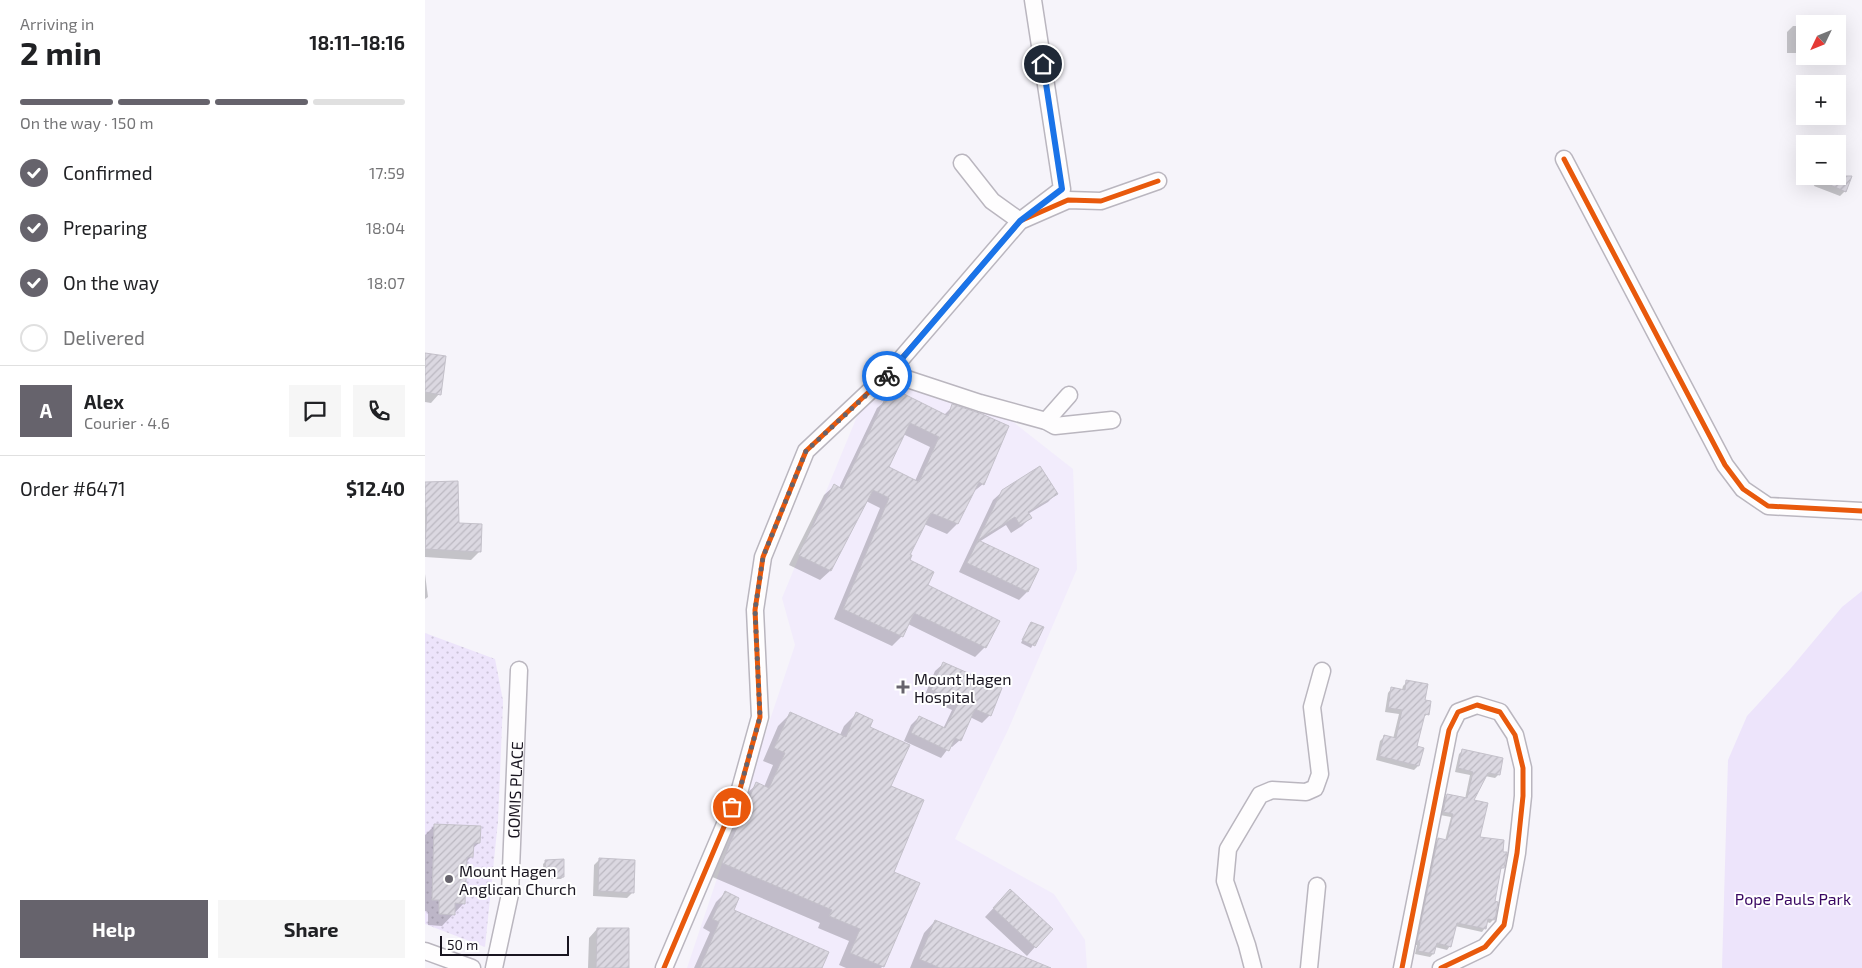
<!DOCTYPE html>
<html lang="en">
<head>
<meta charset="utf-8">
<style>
  body { margin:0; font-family:"Exo 2",sans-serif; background:#f6f6f6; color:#202124; height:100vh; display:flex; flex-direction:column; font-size:19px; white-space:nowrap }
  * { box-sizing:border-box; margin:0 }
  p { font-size:16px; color:#757577 }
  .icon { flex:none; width:28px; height:28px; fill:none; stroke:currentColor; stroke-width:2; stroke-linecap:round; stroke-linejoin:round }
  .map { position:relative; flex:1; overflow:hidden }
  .panel { display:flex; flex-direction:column; background:#fff; width:425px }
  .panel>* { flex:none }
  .needle { width:32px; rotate:227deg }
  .controls { position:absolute; left:1371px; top:15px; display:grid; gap:10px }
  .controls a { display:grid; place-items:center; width:50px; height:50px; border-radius:0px; background:#fff; box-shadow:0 5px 20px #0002; font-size:25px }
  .scale { position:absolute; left:15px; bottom:12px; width:129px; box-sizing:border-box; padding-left:5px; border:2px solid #191520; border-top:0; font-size:14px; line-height:18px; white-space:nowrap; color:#191520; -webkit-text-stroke:4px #fff; paint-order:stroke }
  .pin { position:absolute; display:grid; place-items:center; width:42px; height:42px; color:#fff; margin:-21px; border:2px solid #fff; border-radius:50%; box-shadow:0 1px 5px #0007 }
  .courier { position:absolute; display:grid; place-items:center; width:50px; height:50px; margin:-25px; border:4px solid #1a73e8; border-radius:50%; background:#fff; color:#222; box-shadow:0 1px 6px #0007 }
  .head em { font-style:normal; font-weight:700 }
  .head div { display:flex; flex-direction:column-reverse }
  .head { display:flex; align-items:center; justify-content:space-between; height:85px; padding:0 20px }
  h1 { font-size:32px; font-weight:700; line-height:38px }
  .bar { display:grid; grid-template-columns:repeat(4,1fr); gap:8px 5px; align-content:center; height:60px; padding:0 20px }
  .bar i { height:6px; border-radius:4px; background:#e0e0e0 }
  .bar .active { background:#66636c }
  .bar p { grid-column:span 4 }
  .line { display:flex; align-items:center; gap:12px; padding:0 20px; border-top:1px solid #e0e0e0 }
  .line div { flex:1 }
  .round { display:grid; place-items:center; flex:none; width:52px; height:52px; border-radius:0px; background:#f6f6f6 }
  ol { padding:0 20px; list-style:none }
  li { display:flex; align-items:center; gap:15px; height:55px }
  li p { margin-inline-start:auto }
  li .icon { padding:5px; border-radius:50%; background:#66636c; color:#fff; stroke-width:4 }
  li:last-child { color:#757577 }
  li i { width:28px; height:28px; border:2px solid #e0e0e0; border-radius:50% }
  .cta { display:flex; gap:10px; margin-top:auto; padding:10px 20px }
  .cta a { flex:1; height:58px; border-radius:0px; background:#66636c; color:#fff; font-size:20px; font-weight:700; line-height:58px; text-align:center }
  .cta a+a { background:#f6f6f6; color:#202124 }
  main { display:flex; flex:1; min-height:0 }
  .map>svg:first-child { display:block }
</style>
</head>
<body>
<main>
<section class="panel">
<div class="head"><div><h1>2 min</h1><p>Arriving in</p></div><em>18:11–18:16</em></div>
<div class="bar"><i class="active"></i><i class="active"></i><i class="active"></i><i></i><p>On the way · 150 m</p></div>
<ol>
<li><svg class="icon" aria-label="check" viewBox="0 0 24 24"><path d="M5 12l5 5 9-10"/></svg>Confirmed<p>17:59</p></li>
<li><svg class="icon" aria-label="check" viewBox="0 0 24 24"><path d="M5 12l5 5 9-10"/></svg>Preparing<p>18:04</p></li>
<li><svg class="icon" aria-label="check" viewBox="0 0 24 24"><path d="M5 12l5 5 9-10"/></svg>On the way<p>18:07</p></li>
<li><i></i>Delivered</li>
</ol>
<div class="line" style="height:90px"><b class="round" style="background:#66636c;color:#fff">A</b><div><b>Alex</b><p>Courier · 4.6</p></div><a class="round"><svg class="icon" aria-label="chat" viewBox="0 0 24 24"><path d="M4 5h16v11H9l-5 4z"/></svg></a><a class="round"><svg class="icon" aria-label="phone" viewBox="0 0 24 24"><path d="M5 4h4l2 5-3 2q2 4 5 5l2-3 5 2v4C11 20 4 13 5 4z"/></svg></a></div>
<div class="line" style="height:65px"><div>Order #6471</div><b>$12.40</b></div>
<div class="cta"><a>Help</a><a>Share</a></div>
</section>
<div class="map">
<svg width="1437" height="968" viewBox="0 0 1437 968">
  <defs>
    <pattern id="grass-dots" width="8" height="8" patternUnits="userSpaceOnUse" patternTransform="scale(1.25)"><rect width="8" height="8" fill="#ede4fb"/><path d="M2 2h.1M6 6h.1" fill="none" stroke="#cbc3d7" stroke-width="1.8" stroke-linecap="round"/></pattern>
    <pattern id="building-hatch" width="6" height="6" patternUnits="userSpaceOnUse" patternTransform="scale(1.25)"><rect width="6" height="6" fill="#dbd8e1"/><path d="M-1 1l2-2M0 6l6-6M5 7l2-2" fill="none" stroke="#bbb8c1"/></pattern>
  </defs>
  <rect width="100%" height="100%" fill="#f6f4fa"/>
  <path fill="#f2ecfc" d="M475 374 573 410 648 469 652 569 583 730 530 839 629 894 660 940 662 968H262L370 645 357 598 433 414Z"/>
  <path fill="url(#grass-dots)" d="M0 633 70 659 78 701 73 821 60 947 0 924Z"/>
  <path fill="#ede4fb" d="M1437 591V968H1297L1303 760 1322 716 1366 668 1417 607Z"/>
  <path fill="#0003" fill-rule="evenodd" d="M1368 26H1380V53H1362V32Z
    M1412 174 1425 179 1420 191 1415 196 1389 186 1392 176H1412Z
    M0 355 14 394 6 403 0 402Z
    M471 392 519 415 528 406 558 484 547 493 532 524 522 534 499 524 484 555 483 561 501 586 560 647 550 657 483 624 477 636 467 646 409 619 455 508 441 501 405 571 395 580 364 565 399 495 409 486 414 488 452 408ZM478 434 505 447 490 481 462 468Z
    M0 483 55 551 46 560 0 557Z
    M578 491 631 494 623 502 603 514 605 518 597 526 586 533 581 525 554 542 613 569 602 592 594 600 534 572 568 500Z
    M0 574 3 597 0 599Z
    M604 625 617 628 606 648 596 643Z
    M518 664 565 715 557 723 545 717 535 740 527 747 525 746 516 758 479 741 486 725 494 717 518 729 527 710 499 697 510 671Z
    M982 682 999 701 1003 714 997 718 990 747 993 766 989 770 951 760 955 741 959 737 968 739 974 714 960 712 963 693 966 689 977 690 978 686Z
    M366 713 415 735 419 726 431 714 443 727 465 786 467 873 458 966 456 968H421L414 965 424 941 393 928 395 923 285 876 319 796 332 784 339 787 348 765 338 761 353 726Z
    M1037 751 1073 775 1070 778 1060 776 1047 801 1053 838 1078 867 1074 871 1068 902 1069 919 1065 923 1062 922 1060 928 1057 932 1030 926 1025 946 1022 950 1010 947 1008 954 1005 957 990 954 992 945H990L1010 843 1013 840 1020 841 1026 817 1015 815 1019 798 1022 795 1040 799 1045 775 1030 772 1034 754Z
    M9 826 54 843 47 849V856L40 863 39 903 17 926 3 925V912L0 911V835Z
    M175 859 207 893 202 898 168 896 169 865Z
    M121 861 138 877 136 879H119L118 864Z
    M300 893 307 911 396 968H269L285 932 278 928 291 902Z
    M576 900 610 947 602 956 560 917Z
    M510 921 624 968H485L499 933Z
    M172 929 202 968H163L164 938Z"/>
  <path fill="url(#building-hatch)" stroke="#c4c1ca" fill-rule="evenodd" d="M1385 176H1427L1421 192Z
    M0 353 21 356 16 395 0 392Z
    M471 390 523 416 527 404 557 414 584 426 559 485 554 482 533 524 506 513 485 555H487L485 560 509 572 503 585 575 621 561 648 489 613 478 637 418 609 464 498 448 490 406 571 373 555 409 484 417 489 461 397 466 400ZM485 423 514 437 494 482 464 467Z
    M615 466 633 494 603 512 607 518 595 525 590 517 553 540 614 569 603 592 542 563 577 490Z
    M33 481 34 523 57 524 56 552 0 549 2 508H0V482Z
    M606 622 619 627 610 646 597 640Z
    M518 662 577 688 566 716 550 709 536 741 530 738 524 751 486 733 494 716 520 728 534 702 506 690Z
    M981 680 1003 684 1000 700 1006 701 1004 715 1000 714 992 746 999 748 994 766 954 756 959 735 971 738 977 710 963 708 966 687 980 690Z
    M365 712 421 737 431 712 448 720 445 727 485 745 466 786 499 800 469 872 495 883 459 967 425 953 435 929 404 916 407 910 297 863 331 782 344 788 360 753 349 748Z
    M1037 749 1078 758 1075 775 1063 773 1049 800 1063 803 1055 837 1079 840 1078 852H1082L1079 868H1076L1070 901 1073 902 1070 920 1063 919 1061 929 1032 923 1026 947 1012 943 1009 954 993 951 995 942H992L1013 838 1022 840 1028 814 1018 812 1022 794 1042 798 1048 772 1033 768Z
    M9 824 56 826 55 843H49L48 857H42L40 904 30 903V915L14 914V900H7Z
    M174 858 210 860 209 893 173 891Z
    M139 859V877L121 878 120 860Z
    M585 889 628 929 611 948 568 908Z
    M300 891 314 898 309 910 404 952 397 968H275L294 922 287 919Z
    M510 920 626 968H515L494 959Z
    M172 928H204V968H171Z"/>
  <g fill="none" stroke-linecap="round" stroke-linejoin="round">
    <g stroke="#bab6bf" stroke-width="19">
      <g id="minor">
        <path d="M1139 159 1300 465 1318 489 1343 506 1437 511"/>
        <path d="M537 163 567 201 595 221 637 189 608 0"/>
        <path d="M464 373 555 403 621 421 630 426 687 420"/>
        <path d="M621 421 644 395"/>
        <path d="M0 951 47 968"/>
        <path id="s1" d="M69 968 85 894 94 670"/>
        <path d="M239 968 315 789 335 717 330 610 338 557 381 451 464 373 595 221 643 200 676 201 733 181"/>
        <path d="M828 968 822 945 800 881 803 849 835 795 847 790 881 792 890 788 895 774 887 707 897 671"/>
        <path d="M884 968 892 886"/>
        <path d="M977 968 1024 730 1033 712 1052 705 1075 712 1090 735 1098 768V796L1092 853 1079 925 1060 947 1016 968"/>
      </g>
    </g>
    <use href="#minor" stroke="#fefdfe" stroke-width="16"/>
    <g stroke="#fff" stroke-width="8">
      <path id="cycleway" d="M1139 159 1300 465 1318 489 1343 506 1437 511
        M239 968 315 789 335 717 330 610 338 557 381 451 464 373 595 221 643 200 676 201 733 181
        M977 968 1024 730 1033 712 1052 705 1075 712 1090 735 1098 768V796L1092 853 1079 925 1060 947 1016 968"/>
    </g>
    <use href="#cycleway" stroke="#e8590c" stroke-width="5"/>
  </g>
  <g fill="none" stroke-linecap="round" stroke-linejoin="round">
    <path stroke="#66636c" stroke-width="5" stroke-dasharray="0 9" d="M307 807 315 789 335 717 330 610 338 557 381 451 462 376"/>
    <path stroke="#1a73e8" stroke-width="6" d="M462 376 595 221 637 189 618 64"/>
  </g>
  <g fill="#66636c" stroke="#fff" stroke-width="2">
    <path d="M475.5 679.5h5v5h5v5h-5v5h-5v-5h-5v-5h5z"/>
    <circle cx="24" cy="879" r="5"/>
  </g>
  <g text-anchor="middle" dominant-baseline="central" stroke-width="4" stroke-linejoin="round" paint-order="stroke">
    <g font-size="16" fill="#191520" stroke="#fff" text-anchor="start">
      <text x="489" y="678">Mount Hagen<tspan x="489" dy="18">Hospital</tspan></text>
      <text x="34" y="870">Mount Hagen<tspan x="34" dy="18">Anglican Church</tspan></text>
    </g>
    <g font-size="16" fill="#191520" stroke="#fff">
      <text stroke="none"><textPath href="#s1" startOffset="180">GOMIS PLACE</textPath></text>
    </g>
    <g font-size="16" fill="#390762" stroke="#fff">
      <text x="1368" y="898">Pope Pauls Park</text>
    </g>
  </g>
</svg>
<div class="controls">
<a><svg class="needle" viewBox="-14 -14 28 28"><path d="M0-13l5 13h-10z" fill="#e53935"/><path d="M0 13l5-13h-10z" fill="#757577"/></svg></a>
<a>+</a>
<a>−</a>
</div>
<div class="scale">50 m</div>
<div class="pin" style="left:307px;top:807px;background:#ea580c"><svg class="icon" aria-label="bag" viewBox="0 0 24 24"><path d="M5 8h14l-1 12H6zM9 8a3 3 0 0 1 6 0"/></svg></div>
<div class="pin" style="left:618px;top:64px;background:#1f2937"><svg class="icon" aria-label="home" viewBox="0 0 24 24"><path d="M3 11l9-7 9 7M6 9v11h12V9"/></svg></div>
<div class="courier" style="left:462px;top:376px"><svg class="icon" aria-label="bike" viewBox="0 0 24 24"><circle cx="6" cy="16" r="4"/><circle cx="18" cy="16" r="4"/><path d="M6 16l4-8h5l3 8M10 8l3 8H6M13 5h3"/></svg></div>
</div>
</main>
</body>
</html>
